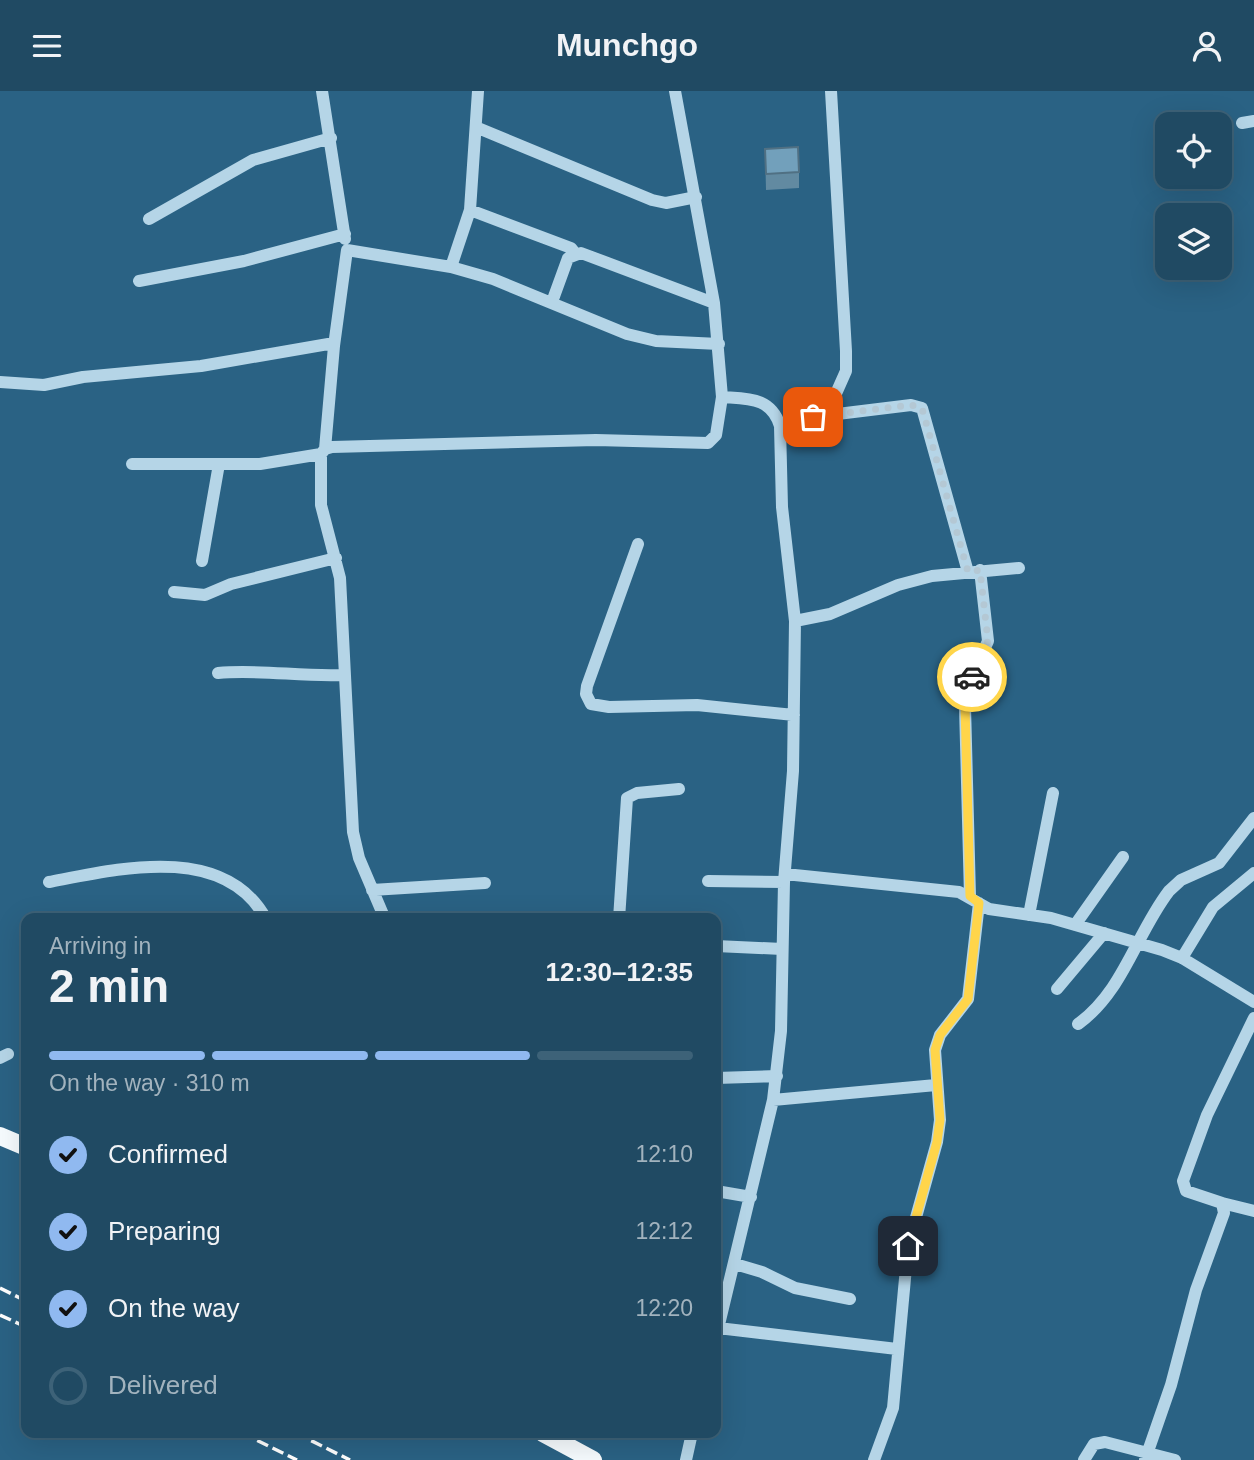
<!DOCTYPE html>
<html lang="en">
<head>
<meta charset="utf-8">
<style>
  body { margin:0; font-family:Helvetica,sans-serif; background:#285169; color:#f1f3f6; height:100vh; display:flex; flex-direction:column; font-size:26px; white-space:nowrap }
  * { box-sizing:border-box; margin:0 }
  p { font-size:23px; color:#a2b3be }
  .icon { flex:none; width:38px; height:38px; fill:none; stroke:currentColor; stroke-width:2; stroke-linecap:round; stroke-linejoin:round }
  .map { position:relative; flex:1; overflow:hidden }
  .side { position:absolute; left:21px; top:822px; width:700px; height:525px; display:flex; flex-direction:column; background:#204a63; border-radius:14px; box-shadow:0 7px 28px #0002,0 0 0 2px #3d6278 }
  .side>* { flex:none }
  .fabs { position:absolute; left:1155px; top:21px; display:grid; gap:14px }
  .fabs a { display:grid; place-items:center; width:77px; height:77px; border-radius:14px; background:#204a63; box-shadow:0 7px 28px #0002,0 0 0 2px #3d6278; font-size:35px }
  .pin { position:absolute; display:grid; place-items:center; width:60px; height:60px; color:#fff; margin:-30px; border-radius:14px; box-shadow:0 4px 10px #0006 }
  .courier { position:absolute; display:grid; place-items:center; width:70px; height:70px; margin:-35px; border:5px solid #ffd54a; border-radius:50%; background:#fff; color:#222; box-shadow:0 2px 9px #0007 }
  .head em { font-style:normal; font-weight:700 }
  .head div { display:flex; flex-direction:column-reverse }
  .head { display:flex; align-items:center; justify-content:space-between; height:119px; padding:0 28px }
  h1 { font-size:46px; font-weight:700; line-height:52px }
  .bar { display:grid; grid-template-columns:repeat(4,1fr); gap:10px 7px; align-content:center; height:84px; padding:0 28px }
  .bar i { height:9px; border-radius:5px; background:#3d6278 }
  .bar .on { background:#90b9f0 }
  .bar p { grid-column:span 4 }
  ol { padding:0 28px; list-style:none }
  li { display:flex; align-items:center; gap:21px; height:77px }
  li p { margin-inline-start:auto }
  li .icon { padding:7px; border-radius:50%; background:#90b9f0; color:#111; stroke-width:4 }
  li:last-child { color:#a2b3be }
  li i { width:38px; height:38px; border:4px solid #3d6278; border-radius:50% }
  header { display:flex; justify-content:space-between; align-items:center; height:91px; padding:0 28px; background:#204a63; font-size:32px; font-weight:700 }
  .map>svg:first-child { display:block }
</style>
</head>
<body>
<header><svg class="icon" aria-label="menu" viewBox="0 0 24 24"><path d="M4 6h16M4 12h16M4 18h16"/></svg>Munchgo<svg class="icon" aria-label="person" viewBox="0 0 24 24"><circle cx="12" cy="8" r="4"/><path d="M4 21q1-7 8-7t8 7"/></svg></header>
<div class="map">
<svg width="1254" height="1369" viewBox="0 0 1254 1369">
  <rect width="100%" height="100%" fill="#2a6284"/>
  <g fill="none" stroke-linecap="round" stroke-linejoin="round">
    <path stroke="#b5d5e7" stroke-width="12" d="M322 0 345 148
      M675 0 714 212 722 306C748 308 771 306 780 335L782 416 795 530 793 680 784 791 781 940 773 1009 716 1246
      M1242 32 1254 30
      M478 37 652 109 666 112 696 106
      M470 119 571 157 575 162
      M149 128 253 69 331 47
      M451 176 470 119 478 0
      M139 190 244 170 345 143
      M552 211 568 167 581 162 714 212
      M0 291 44 294 83 286 201 275 334 252
      M826 325 846 280V260L831 0
      M780 335 813 326 911 314 922 317 968 481
      M325 358 334 255 347 159 451 176 493 188 627 243 656 250 719 253
      M132 373H260L321 363
      M638 453 587 595 586 603 591 613 609 616 697 614 794 624
      M202 470 219 373
      M174 501 205 504 231 493 336 467
      M795 530 830 523 898 494 932 485 1019 477
      M218 582C260 578 301 586 343 584
      M785 783 959 801 989 818 1051 827 1162 859 1182 867 1254 911
      M708 790 784 791
      M49 791C117 778 224 751 266 828
      M372 799 485 792
      M970 805 965 615 967 597 988 550 980 479
      M1029 824 1053 702
      M385 828 359 767 353 741 340 487 321 414V363L325 358 332 356 596 349 708 352 716 344 722 306
      M619 828 627 707 637 702 679 698
      M1075 834 1123 766
      M716 855 782 858
      M1182 867 1213 816 1254 782
      M1057 898 1104 842
      M1078 933C1123 901 1136 843 1169 800L1181 789 1219 772 1254 727
      M0 967 8 963
      M716 987 777 985
      M773 1009 936 994
      M716 1100 751 1106
      M1222 1112 1254 1120
      M735 1173 762 1181 795 1197 850 1208
      M718 1237 897 1258
      M686 1369 692 1342
      M874 1369 893 1317 908 1155 937 1051 940 1029 935 959 940 944 968 908 979 812
      M1084 1369 1094 1353 1105 1351 1175 1369
      M1145 1369 1171 1294 1196 1199 1224 1122 1222 1112 1186 1100 1183 1090 1207 1024 1254 927"/>
    <path stroke="#f6fbfe" stroke-width="18" d="M0 1045 26 1056
      M543 1342 593 1369"/>
    <path stroke="#fff" stroke-width="3.5" stroke-dasharray="12 5" stroke-linecap="butt" d="M0 1197 26 1210
      M0 1224 26 1236
      M242 1342 297 1369
      M296 1342 350 1369"/>
  </g>
  <path fill="#628aa1" d="M765 58 799 81V97L766 99Z"/>
  <path fill="#72a0bb" stroke="#507083" stroke-width="2" d="M798 56 799 81 766 83 765 58Z"/>
  <g fill="none" stroke-linecap="round" stroke-linejoin="round">
    <path stroke="#b4c8d4" stroke-width="7" stroke-dasharray="0 12.6" d="M813 326 911 314 922 317 968 481 980 479 988 550 972 586"/>
    <path stroke="#ffd54a" stroke-width="9" d="M908 1155 937 1051 940 1029 935 959 940 944 968 908 979 812 970 805 965 614 972 586"/>
  </g>
</svg>
<div class="fabs">
<a><svg class="icon" aria-label="locate" viewBox="0 0 24 24"><circle cx="12" cy="12" r="6"/><path d="M12 2v4M12 18v4M2 12h4M18 12h4"/></svg></a>
<a><svg class="icon" aria-label="layers" viewBox="0 0 24 24"><path d="M12 4l9 5-9 5-9-5zM3 14l9 5 9-5"/></svg></a>
</div>
<div class="pin" style="left:813px;top:326px;background:#ea580c"><svg class="icon" aria-label="bag" viewBox="0 0 24 24"><path d="M5 8h14l-1 12H6zM9 8a3 3 0 0 1 6 0"/></svg></div>
<div class="pin" style="left:908px;top:1155px;background:#1f2937"><svg class="icon" aria-label="home" viewBox="0 0 24 24"><path d="M3 11l9-7 9 7M6 9v11h12V9"/></svg></div>
<div class="courier" style="left:972px;top:586px"><svg class="icon" aria-label="car" viewBox="0 0 24 24"><path d="M5 17H2v-5l4-1 3-4h7l3 4 3 1v5h-3M9 17h6M6 11h13"/><circle cx="7" cy="17" r="2"/><circle cx="17" cy="17" r="2"/></svg></div>
<section class="side">
<div class="head"><div><h1>2 min</h1><p>Arriving in</p></div><em>12:30–12:35</em></div>
<div class="bar"><i class="on"></i><i class="on"></i><i class="on"></i><i></i><p>On the way · 310 m</p></div>
<ol>
<li><svg class="icon" aria-label="check" viewBox="0 0 24 24"><path d="M5 12l5 5 9-10"/></svg>Confirmed<p>12:10</p></li>
<li><svg class="icon" aria-label="check" viewBox="0 0 24 24"><path d="M5 12l5 5 9-10"/></svg>Preparing<p>12:12</p></li>
<li><svg class="icon" aria-label="check" viewBox="0 0 24 24"><path d="M5 12l5 5 9-10"/></svg>On the way<p>12:20</p></li>
<li><i></i>Delivered</li>
</ol>
</section>
</div>
</body>
</html>
